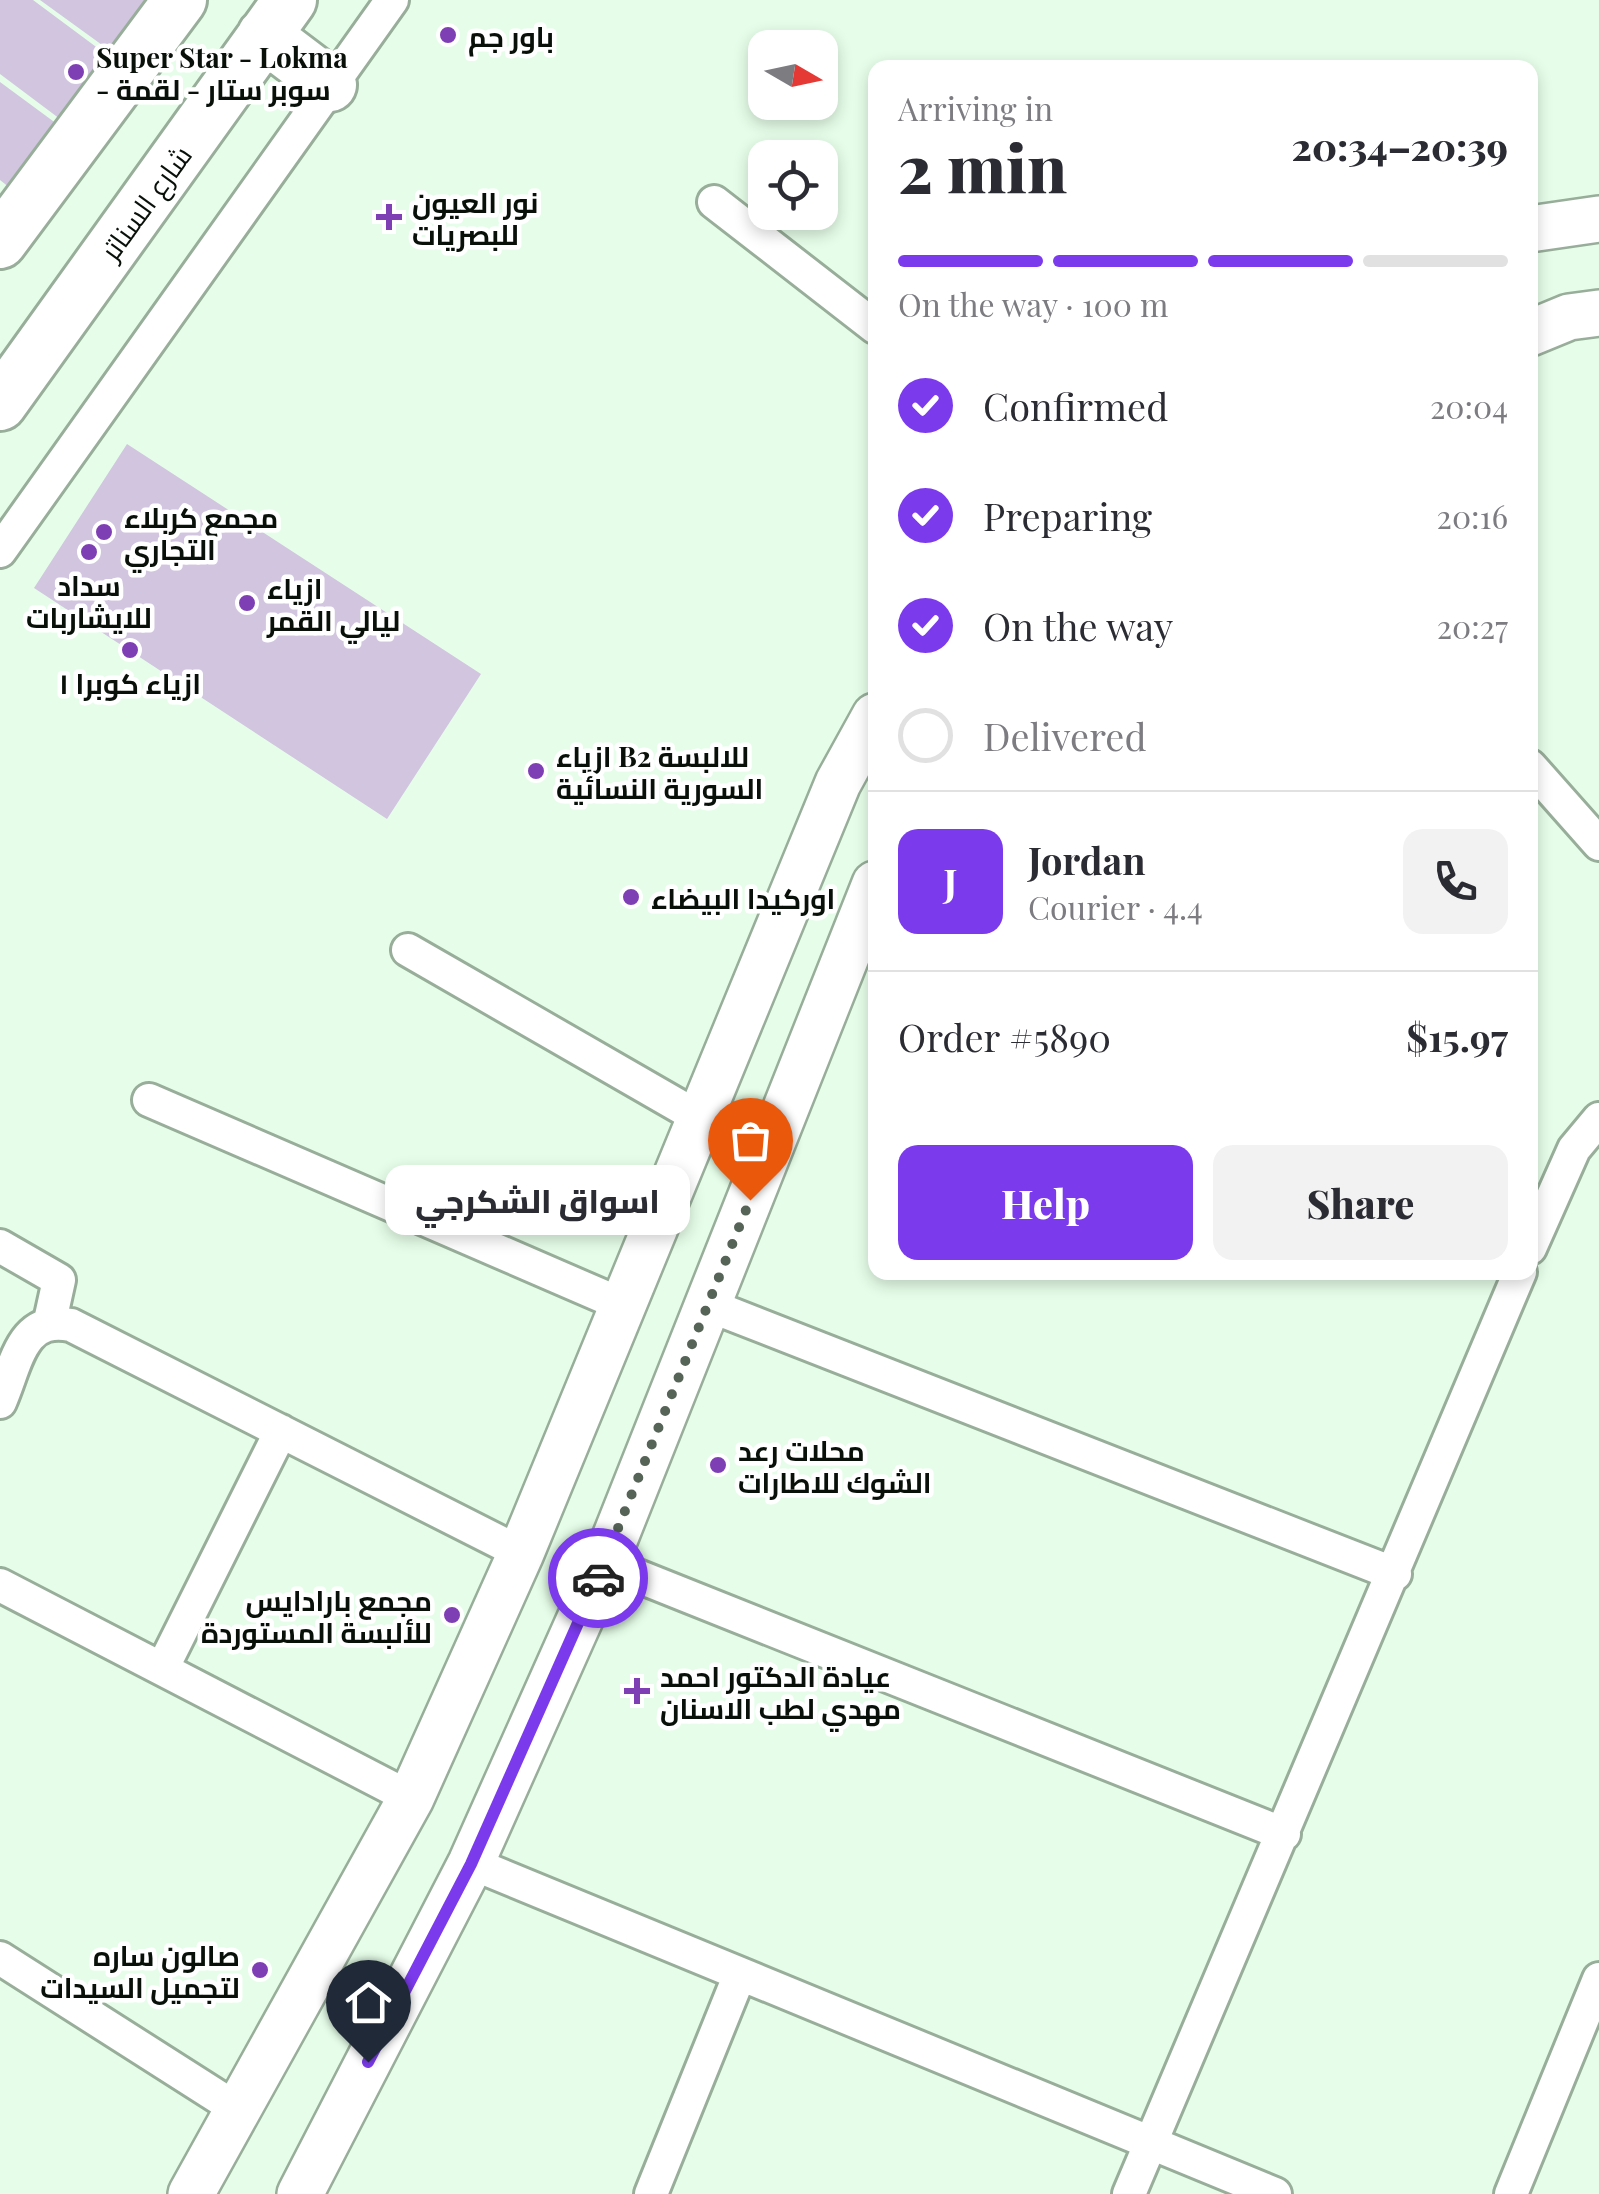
<!DOCTYPE html>
<html lang="en">
<head>
<meta charset="utf-8">
<style>
  body { margin:0; font-family:"Playfair Display",Cairo,serif; background:#f2f2f3; color:#2b2b33; height:100vh; display:flex; flex-direction:column; font-size:38px; white-space:nowrap }
  * { box-sizing:border-box; margin:0 }
  p { font-size:32px; color:#7c7c81 }
  .icon { flex:none; width:55px; height:55px; fill:none; stroke:currentColor; stroke-width:2; stroke-linecap:round; stroke-linejoin:round }
  .map { position:relative; flex:1; overflow:hidden }
  .side { position:absolute; left:868px; top:60px; width:670px; height:1220px; display:flex; flex-direction:column; background:#fff; border-radius:20px; box-shadow:0 5px 15px #0003 }
  .side>* { flex:none }
  .needle { width:65px; rotate:99deg }
  .fabs { position:absolute; left:748px; top:30px; display:grid; gap:20px }
  .fabs a { display:grid; place-items:center; width:90px; height:90px; border-radius:20px; background:#fff; box-shadow:0 5px 15px #0003; font-size:50px }
  .pin { position:absolute; display:grid; place-items:center; width:85px; height:85px; color:#fff; margin:-102px -42px; border-radius:50% 50% 50% 0; rotate:-45deg; box-shadow:0 0 10px #0007 }
  .pin .icon { rotate:45deg }
  .courier { position:absolute; display:grid; place-items:center; width:100px; height:100px; margin:-50px; border:8px solid #7c3aed; border-radius:50%; background:#fff; color:#222; box-shadow:0 2px 12px #0007 }
  .bubble { position:absolute; height:70px; border-radius:20px; background:#fff; box-shadow:0 5px 15px #0003; font-size:32px; font-weight:800; line-height:70px; text-align:center }
  .headline em { font-style:normal; font-weight:800 }
  .headline div { display:flex; flex-direction:column-reverse }
  .headline { display:flex; align-items:center; justify-content:space-between; height:170px; padding:0 30px }
  h1 { font-size:65px; font-weight:800; line-height:75px }
  .bar { display:grid; grid-template-columns:repeat(4,1fr); gap:15px 10px; align-content:center; height:120px; padding:0 30px }
  .bar i { height:12px; border-radius:8px; background:#e1e1e2 }
  .bar .active { background:#7c3aed }
  .bar p { grid-column:span 4 }
  .line { display:flex; align-items:center; gap:25px; padding:0 30px; border-top:2px solid #e1e1e2 }
  .line div { flex:1 }
  .round { display:grid; place-items:center; flex:none; width:105px; height:105px; border-radius:20px; background:#f2f2f3 }
  ol { padding:0 30px; list-style:none }
  li { display:flex; align-items:center; gap:30px; height:110px }
  li p { margin-inline-start:auto }
  li .icon { padding:10px; border-radius:50%; background:#7c3aed; color:#fff; stroke-width:4 }
  li:last-child { color:#7c7c81 }
  li i { width:55px; height:55px; border:5px solid #e1e1e2; border-radius:50% }
  .primary-button { display:flex; gap:20px; margin-top:auto; padding:20px 30px }
  .primary-button a { flex:1; height:115px; border-radius:20px; background:#7c3aed; color:#fff; font-size:40px; font-weight:800; line-height:115px; text-align:center }
  .primary-button a+a { background:#f2f2f3; color:#2b2b33 }
  .map>svg:first-child { display:block }
</style>
</head>
<body>
<div class="map">
<svg width="1599" height="2194" viewBox="0 0 1599 2194">
  <rect width="100%" height="100%" fill="#e6fee9"/>
  <path fill="#d1c5df" d="M0 0H33L107 55 60 119 0 74Z
    M40 0H146L109 50Z
    M0 82 57 124 10 188 0 180Z
    M127 444 481 674 387 819 34 588Z"/>
  <g fill="none" stroke-linecap="round" stroke-linejoin="round">
    <g stroke="#98ae9a" stroke-width="38">
      <path id="minor" d="M714 202 875 327
        M0 551 392 0
        M1530 766 1599 844
        M408 950 698 1117
        M149 1100 623 1305
        M0 1246 59 1280 50 1321
        M1530 1248 1574 1149 1599 1119
        M708 1305 1395 1574
        M0 1402C17 1363 21 1315 71 1325L521 1553
        M605 1563 1284 1834
        M0 1585 411 1798
        M162 1669 281 1431
        M471 1863 1275 2194
        M0 1958 237 2109
        M651 2194 740 1974
        M1129 2194 1520 1272
        M1511 2194 1599 1979"/>
    </g>
    <g stroke="#98ae9a" stroke-width="50">
      <path id="secondary" d="M1530 229 1599 219
        M1530 333 1569 317 1599 313
        M191 2194 411 1798 521 1553 838 783 875 716
        M300 2194 471 1863 605 1563 875 884"/>
    </g>
    <g stroke="#98ae9a" stroke-width="58">
      <path id="trunk" d="M264 35 330 85
        M0 242 180 0
        M0 404 290 0"/>
    </g>
    <use href="#minor" stroke="#fff" stroke-width="32"/>
    <use href="#secondary" stroke="#fff" stroke-width="45"/>
    <use href="#trunk" stroke="#fff" stroke-width="52"/>
  </g>
  <g fill="none" stroke-linecap="round" stroke-linejoin="round">
    <path stroke="#566357" stroke-width="10" stroke-dasharray="0 18" d="M598 1578 750 1200"/>
    <path stroke="#7c3aed" stroke-width="12" d="M368 2062 471 1864 598 1578"/>
  </g>
  <g fill="#7f3fb4" stroke="#fff" stroke-width="4">
    <circle cx="448" cy="35" r="10"/>
    <circle cx="76" cy="72" r="10"/>
    <path d="M384 202h10v10h10v10h-10v10h-10v-10h-10v-10h10z"/>
    <circle cx="104" cy="532" r="10"/>
    <circle cx="89" cy="552" r="10"/>
    <circle cx="247" cy="603" r="10"/>
    <circle cx="130" cy="650" r="10"/>
    <circle cx="536" cy="771" r="10"/>
    <circle cx="631" cy="897" r="10"/>
    <circle cx="718" cy="1465" r="10"/>
    <circle cx="452" cy="1615" r="10"/>
    <path d="M632 1676h10v10h10v10h-10v10h-10v-10h-10v-10h10z"/>
    <circle cx="260" cy="1970" r="10"/>
  </g>
  <g text-anchor="middle" dominant-baseline="central" stroke-width="9" stroke-linejoin="round" paint-order="stroke">
    <g font-size="28" font-weight="bold" fill="#081009" stroke="#fff" text-anchor="start">
      <text x="468" y="35">باور جم</text>
      <text x="96" y="56">Super Star - Lokma<tspan x="96" dy="32">- سوبر ستار - لقمة</tspan></text>
      <text x="412" y="201">نور العيون<tspan x="412" dy="32">للبصريات</tspan></text>
      <text x="124" y="516">مجمع كربلاء<tspan x="124" dy="32">التجاري</tspan></text>
      <text x="89" y="584" text-anchor="middle">سداد<tspan x="89" dy="32">للايشاربات</tspan></text>
      <text x="267" y="587">ازياء<tspan x="267" dy="32">ليالي القمر</tspan></text>
      <text x="130" y="682" text-anchor="middle">ازياء كوبرا ١</text>
      <text x="556" y="755">ازياء B2 للالبسة<tspan x="556" dy="32">السورية النسائية</tspan></text>
      <text x="651" y="897">اوركيدا البيضاء</text>
      <text x="738" y="1449">محلات رعد<tspan x="738" dy="32">الشوك للاطارات</tspan></text>
      <text x="432" y="1599" text-anchor="end">مجمع بارادايس<tspan x="432" dy="32">للألبسة المستوردة</tspan></text>
      <text x="660" y="1675">عيادة الدكتور احمد<tspan x="660" dy="32">مهدي لطب الاسنان</tspan></text>
      <text x="240" y="1954" text-anchor="end">صالون ساره<tspan x="240" dy="32">لتجميل السيدات</tspan></text>
    </g>
    <g font-size="28" fill="#081009" stroke="#fff">
      <text transform="translate(145 202) rotate(-54)">شارع السناتر</text>
    </g>
  </g>
</svg>
<div class="fabs">
<a><svg class="needle" viewBox="-14 -14 28 28"><path d="M0-13l5 13h-10z" fill="#e53935"/><path d="M0 13l5-13h-10z" fill="#7c7c81"/></svg></a>
<a><svg class="icon" aria-label="locate" viewBox="0 0 24 24"><circle cx="12" cy="12" r="6"/><path d="M12 2v4M12 18v4M2 12h4M18 12h4"/></svg></a>
</div>
<div class="pin" style="left:750px;top:1200px;background:#ea580c"><svg class="icon" aria-label="bag" viewBox="0 0 24 24"><path d="M5 8h14l-1 12H6zM9 8a3 3 0 0 1 6 0"/></svg></div>
<div class="pin" style="left:368px;top:2062px;background:#1f2937"><svg class="icon" aria-label="home" viewBox="0 0 24 24"><path d="M3 11l9-7 9 7M6 9v11h12V9"/></svg></div>
<div class="courier" style="left:598px;top:1578px"><svg class="icon" aria-label="car" viewBox="0 0 24 24"><path d="M5 17H2v-5l4-1 3-4h7l3 4 3 1v5h-3M9 17h6M6 11h13"/><circle cx="7" cy="17" r="2"/><circle cx="17" cy="17" r="2"/></svg></div>
<div class="bubble" style="left:385px;top:1165px;width:305px">اسواق الشكرجي</div>
<section class="side">
<div class="headline"><div><h1>2 min</h1><p>Arriving in</p></div><em>20:34–20:39</em></div>
<div class="bar"><i class="active"></i><i class="active"></i><i class="active"></i><i></i><p>On the way · 100 m</p></div>
<ol>
<li><svg class="icon" aria-label="check" viewBox="0 0 24 24"><path d="M5 12l5 5 9-10"/></svg>Confirmed<p>20:04</p></li>
<li><svg class="icon" aria-label="check" viewBox="0 0 24 24"><path d="M5 12l5 5 9-10"/></svg>Preparing<p>20:16</p></li>
<li><svg class="icon" aria-label="check" viewBox="0 0 24 24"><path d="M5 12l5 5 9-10"/></svg>On the way<p>20:27</p></li>
<li><i></i>Delivered</li>
</ol>
<div class="line" style="height:180px"><b class="round" style="background:#7c3aed;color:#fff">J</b><div><b>Jordan</b><p>Courier · 4.4</p></div><a class="round"><svg class="icon" aria-label="phone" viewBox="0 0 24 24"><path d="M5 4h4l2 5-3 2q2 4 5 5l2-3 5 2v4C11 20 4 13 5 4z"/></svg></a></div>
<div class="line" style="height:130px"><div>Order #5890</div><b>$15.97</b></div>
<div class="primary-button"><a>Help</a><a>Share</a></div>
</section>
</div>
</body>
</html>
